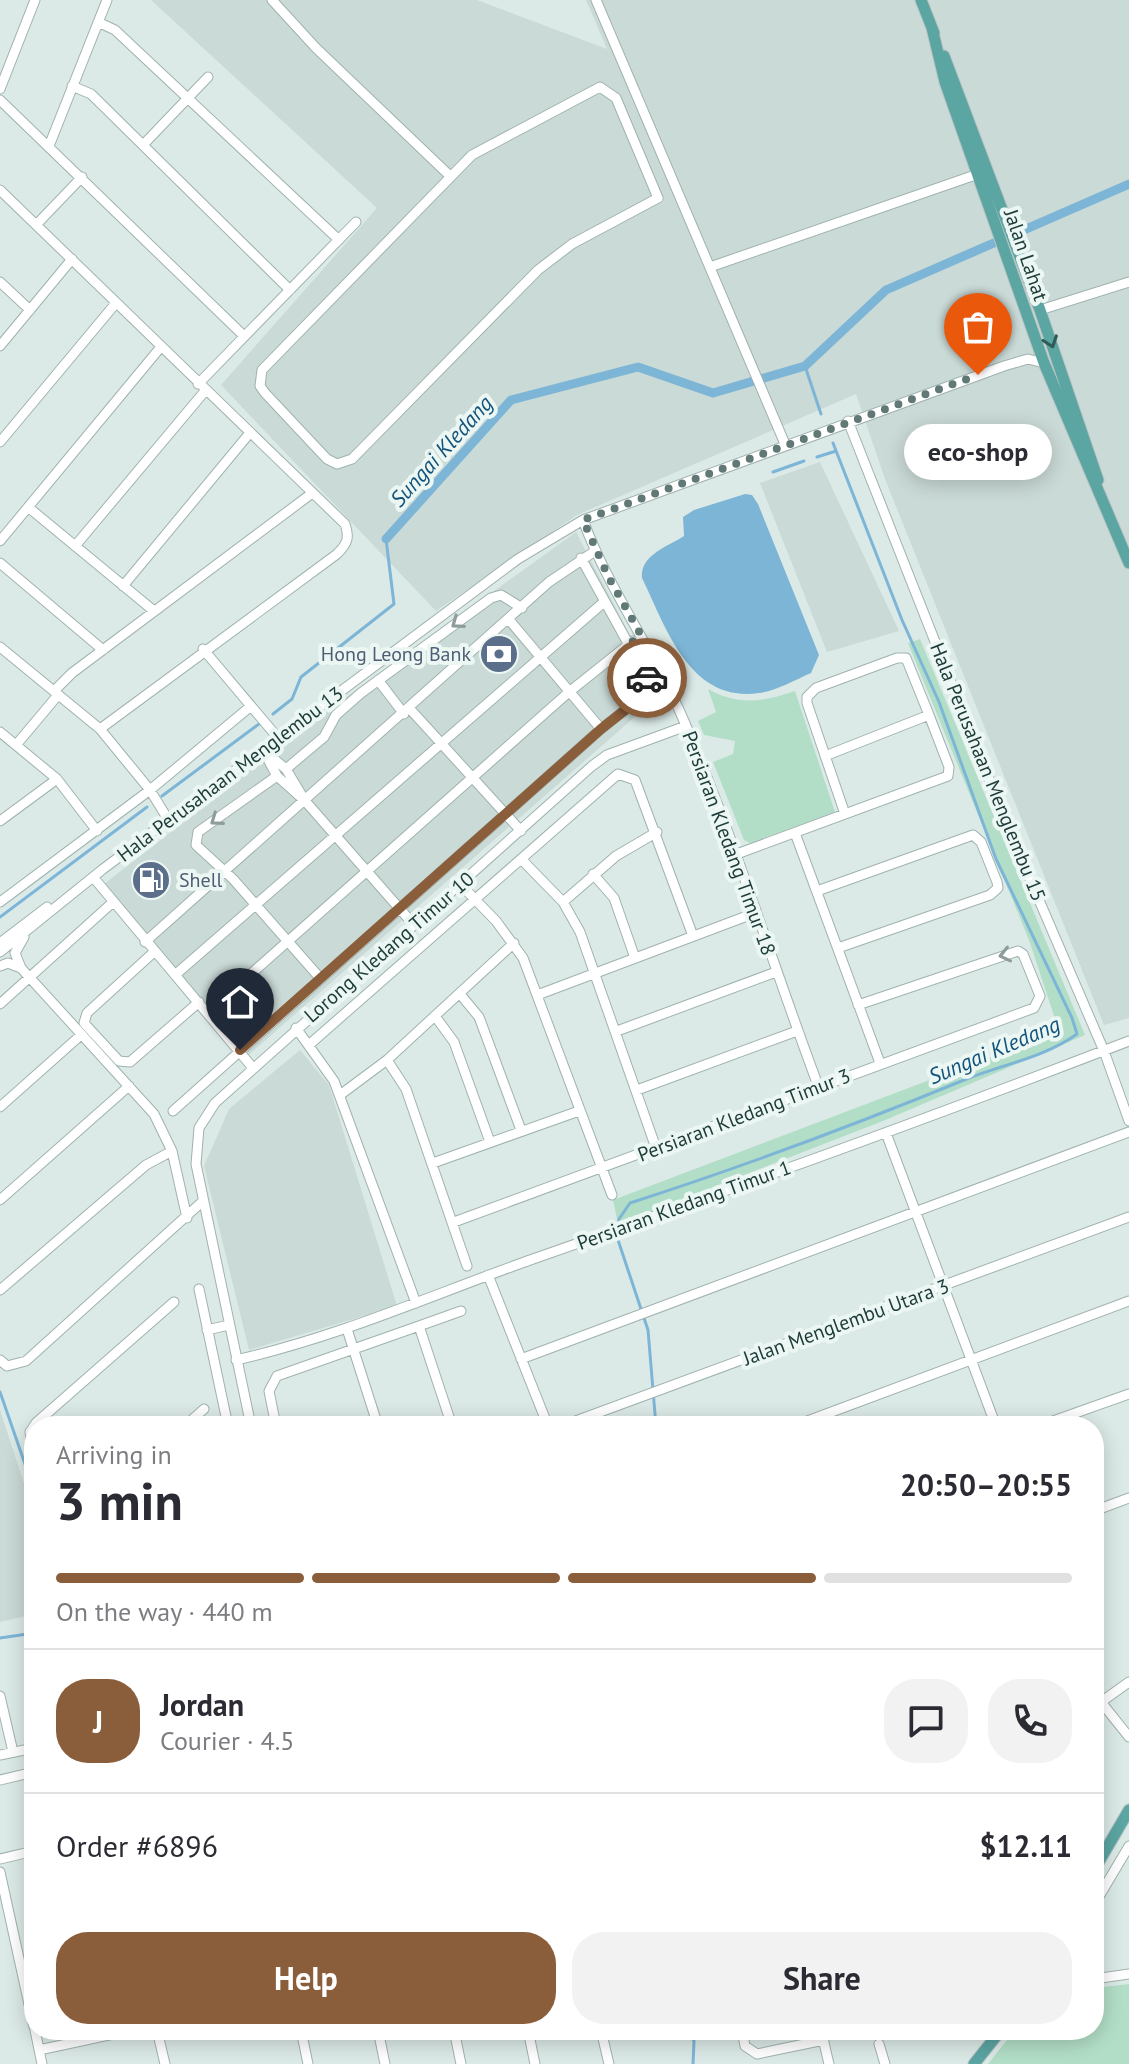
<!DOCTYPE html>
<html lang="en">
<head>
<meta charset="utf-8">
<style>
  body { margin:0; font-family:"PT Sans",sans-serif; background:#f2f2f3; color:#2b2b33; height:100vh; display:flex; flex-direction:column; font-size:30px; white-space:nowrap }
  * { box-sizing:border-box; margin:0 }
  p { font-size:26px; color:#7c7c81 }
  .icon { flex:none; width:44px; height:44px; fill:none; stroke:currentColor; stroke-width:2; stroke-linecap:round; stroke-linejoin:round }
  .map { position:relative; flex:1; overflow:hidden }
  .side { position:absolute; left:24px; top:1416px; width:1080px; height:624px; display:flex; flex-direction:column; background:#fff; border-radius:32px; box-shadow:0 4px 20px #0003 }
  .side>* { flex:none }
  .pin { position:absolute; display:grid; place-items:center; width:68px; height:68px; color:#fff; margin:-82px -34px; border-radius:50% 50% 50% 0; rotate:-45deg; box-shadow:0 0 8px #0007 }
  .pin .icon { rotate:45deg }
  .courier { position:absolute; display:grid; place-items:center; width:80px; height:80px; margin:-40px; border:6px solid #8a5d3b; border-radius:50%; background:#fff; color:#222; box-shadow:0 2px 10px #0007 }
  .bubble { position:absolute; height:56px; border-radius:28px; background:#fff; box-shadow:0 4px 20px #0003; font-size:26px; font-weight:700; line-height:56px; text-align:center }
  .summary em { font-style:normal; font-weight:700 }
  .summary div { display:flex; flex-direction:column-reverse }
  .summary { display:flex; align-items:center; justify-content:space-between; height:136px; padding:0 32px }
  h1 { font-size:52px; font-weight:700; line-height:60px }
  .bar { display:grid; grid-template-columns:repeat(4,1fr); gap:12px 8px; align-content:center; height:96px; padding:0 32px }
  .bar i { height:10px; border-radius:6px; background:#e1e1e2 }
  .bar .on { background:#8a5d3b }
  .bar p { grid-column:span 4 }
  .line { display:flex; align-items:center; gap:20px; padding:0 32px; border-top:2px solid #e1e1e2 }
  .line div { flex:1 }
  .round { display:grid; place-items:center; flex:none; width:84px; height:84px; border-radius:32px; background:#f2f2f3 }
  .button { display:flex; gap:16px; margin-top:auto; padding:16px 32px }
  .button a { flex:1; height:92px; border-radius:32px; background:#8a5d3b; color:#fff; font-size:32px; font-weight:700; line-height:92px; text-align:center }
  .button a+a { background:#f2f2f3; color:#2b2b33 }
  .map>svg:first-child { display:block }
</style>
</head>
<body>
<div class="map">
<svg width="1129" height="2064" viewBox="0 0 1129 2064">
  <rect width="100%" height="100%" fill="#dceae7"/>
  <path fill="#cadad6" d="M477 0 607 49 586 0H1129V1018L1104 1025 885 479 856 394 577 515 436 611 221 385 377 208 151 0Z
    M820 462 899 631 827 652 760 483Z
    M576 532 661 694 245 1058 99 888 316 719Z
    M300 1050 329 1085 397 1306 249 1350 204 1166 229 1109Z
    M0 1410 34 1514V1614L0 1622Z"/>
  <path fill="#b2dec7" d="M920 639 1085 1035 883 1121 618 1224 613 1200 1059 1031 1029 940 908 643Z
    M708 689C738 706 763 702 795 691L835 812 750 843 744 840 713 762 733 754 735 741 704 735 698 721 716 712Z
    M1129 1984V2064H988L1015 2030H1094V1988Z"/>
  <path fill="#7db5d7" d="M745 494 752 495 758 504 819 655 811 673C795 680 776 691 759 693 689 703 666 627 642 578 640 555 667 547 684 536L683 517 694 510Z"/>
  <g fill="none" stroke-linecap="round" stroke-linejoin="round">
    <path stroke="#7db5d7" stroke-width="3" d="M805 366 821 414
      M817 457 836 451
      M773 472 804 461
      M273 714 292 699 301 677 394 604 386 539
      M162 796 259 724
      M0 917 147 807
      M0 1392 34 1490
      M656 1426 648 1330 617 1237 619 1219 630 1203C745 1166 857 1124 969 1078 1005 1064 1045 1057 1077 1034L1072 1018 996 859 939 702 902 620 833 443
      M0 1638 34 1633
      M688 2030 694 2041 693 2064"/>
    <path stroke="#7db5d7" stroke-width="9" d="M386 539 511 400 638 367 713 393 805 366 886 290 1129 184"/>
    <g stroke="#9fb2af" stroke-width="11">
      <path id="minor" d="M272 0 316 48 449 175
        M596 0 785 444
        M98 22 115 30 339 240
        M72 86 91 94 290 290
        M600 87 616 98 658 198 572 244 538 270 352 459 337 464 327 459 265 393 260 386 262 370 472 155Z
        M0 89 35 0
        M0 100 244 336
        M143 145 208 77
        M49 146 107 0
        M0 190 345 524C350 538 347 544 337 554L100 729
        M36 225 82 177
        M710 267 978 174
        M0 282 30 310
        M1040 310 1129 282
        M0 346 72 259
        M198 384 356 222
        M848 421 1014 842 1104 1051 1129 1121
        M0 442 116 303
        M28 507 154 611
        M583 520C609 591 655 652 684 721 735 840 773 966 819 1088
        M0 541 160 348
        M75 546 205 391
        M0 563 103 650
        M123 586 249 434
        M510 621 601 729
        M0 647 100 729 150 790 169 821
        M203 649 278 738
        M378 680 404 714
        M54 691 72 673 311 494
        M410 709 521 831
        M0 732 57 779 97 831
        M16 745 58 695
        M263 750 277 776 306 802 414 925
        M263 750 286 769 304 799
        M825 756 929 715 906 658H897L816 688 807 697V703L845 814
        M286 769 324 737 336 715 361 693 491 598 501 595 522 608
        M277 776 198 832 196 845 233 879 320 978
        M0 821 57 779
        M795 833 880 1063
        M734 855 948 776 949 767 929 715
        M522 860 563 902 580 932 656 1148
        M593 874 614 898 635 958
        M93 877 253 1068
        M461 885 496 921 523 958 612 1195
        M817 891 973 835 981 842 997 882 998 888 990 895 838 948
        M0 902 150 790 251 706
        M563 902 616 856 657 832
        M24 937 15 953 21 968 154 1114 172 1151 187 1218
        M145 942 549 582 595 551
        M0 943 47 907
        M0 952 103 869 518 559 583 520 1004 366 1028 359 1044 363
        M154 952 87 1013 84 1023 119 1061 130 1062 199 1002
        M0 966 8 963 21 968
        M175 975 604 602
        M460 994 479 1017 521 1130
        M540 994 755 913
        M0 1004 112 903
        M208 1012 569 692 633 641
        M435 1016 454 1042 490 1142
        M296 1028 334 1081 416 1303
        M617 1031 776 972
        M310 1044 618 774 635 780 693 936
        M387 1060 406 1089 467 1266
        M637 1090 797 1031
        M340 1095 387 1060 514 943
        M0 1107 81 1035
        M173 1111 601 729 649 691 651 685 581 558
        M886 1133 996 1426
        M433 1163 579 1111
        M0 1200 129 1086
        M454 1222 1034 1008 1040 996 1023 954 1018 951 858 1005
        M488 1275 548 1426
        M199 1289 228 1426
        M0 1290 146 1165 172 1151
        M419 1326 461 1311
        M347 1329 378 1426
        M207 1330 229 1325
        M521 1359 1129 1132
        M0 1360 7 1366 26 1361 203 1201
        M236 1360C339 1337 434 1294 533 1259 733 1189 932 1117 1129 1041
        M185 1426 204 1409
        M251 1426 196 1164 199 1128 215 1103 592 766 607 755 686 726
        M276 1426 269 1391 277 1376 419 1326 452 1426
        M562 1426 1129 1217
        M794 1426 1129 1301
        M1039 1426 1129 1394
        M34 1452 30 1432 36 1423 174 1302
        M1094 1511 1129 1498
        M1094 1685 1101 1702 1129 1737
        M0 1696 13 1752
        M1101 1702 1129 1682
        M0 1755 34 1748
        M0 1780 34 1772
        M0 1859 34 1851
        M0 1872 34 2027
        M1094 1905 1129 1846
        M1094 1979 1129 1974
        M35 2030 42 2064
        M157 2030 165 2064
        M301 2030 308 2064
        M378 2030 385 2064
        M454 2030 461 2064
        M528 2030 535 2064
        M601 2030 609 2064
        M742 2030 745 2046 757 2054 824 2040
        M821 2030 829 2064
        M823 2035 848 2030
        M879 2044 885 2064
        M39 2050 132 2030"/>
    </g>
    <g stroke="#bbc4c4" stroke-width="13">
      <path id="major" d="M921 0 934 33
        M932 28 945 82 1044 363 1129 563
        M944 56 1040 310 1098 480
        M1094 1870 1129 1810
        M974 2064 1001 2030"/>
    </g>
    <use href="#minor" stroke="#fff" stroke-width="9"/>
    <use href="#major" stroke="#5ba5a2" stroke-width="11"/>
  </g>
  <defs><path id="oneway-chevron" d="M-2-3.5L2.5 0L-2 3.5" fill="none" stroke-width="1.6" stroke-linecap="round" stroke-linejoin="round" transform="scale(2)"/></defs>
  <use stroke="#305b58" href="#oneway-chevron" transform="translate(1051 342) rotate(71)"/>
  <g stroke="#8e9d9c">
    <use href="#oneway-chevron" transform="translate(457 623) rotate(144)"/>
    <use href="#oneway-chevron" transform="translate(216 820) rotate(145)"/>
    <use href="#oneway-chevron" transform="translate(1005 955) rotate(167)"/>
  </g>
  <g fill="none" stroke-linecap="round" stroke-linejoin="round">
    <path stroke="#607876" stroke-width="8" stroke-dasharray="0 14.4" d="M647 678 629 644 641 635 608 576 583 520 978 375"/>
    <path stroke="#8a5d3b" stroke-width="10" d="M240 1050 601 729 649 691 651 685 647 678"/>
  </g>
  <defs>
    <g id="bank-disc" transform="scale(2)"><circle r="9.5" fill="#5c6f8a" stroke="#ecf7f4"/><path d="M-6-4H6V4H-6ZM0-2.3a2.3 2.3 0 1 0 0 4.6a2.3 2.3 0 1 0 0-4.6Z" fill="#fff"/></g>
    <g id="fuel-disc" transform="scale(2)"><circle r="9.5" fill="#5c6f8a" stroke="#ecf7f4"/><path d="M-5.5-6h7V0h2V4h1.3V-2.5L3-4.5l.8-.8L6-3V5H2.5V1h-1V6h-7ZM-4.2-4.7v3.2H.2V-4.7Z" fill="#fff"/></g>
  </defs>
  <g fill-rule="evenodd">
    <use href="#bank-disc" x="499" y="654"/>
    <use href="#fuel-disc" x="151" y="880"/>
  </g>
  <g text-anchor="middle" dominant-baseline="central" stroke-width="8" stroke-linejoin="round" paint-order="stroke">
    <g font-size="20" fill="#1d3b39" stroke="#ecf7f4">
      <text transform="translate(1026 255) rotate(71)">Jalan Lahat</text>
      <text transform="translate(988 772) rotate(68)">Hala Perusahaan Menglembu 15</text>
      <text transform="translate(230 774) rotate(-37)">Hala Perusahaan Menglembu 13</text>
      <text transform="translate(729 843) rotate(70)">Persiaran Kledang Timur 18</text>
      <text transform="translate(389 947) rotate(-41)">Lorong Kledang Timur 10</text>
      <text transform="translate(744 1115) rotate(-21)">Persiaran Kledang Timur 3</text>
      <text transform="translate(684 1205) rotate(-20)">Persiaran Kledang Timur 1</text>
      <text transform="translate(846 1322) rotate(-20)">Jalan Menglembu Utara 3</text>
    </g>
    <g font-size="20" fill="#4e5e75" stroke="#ecf7f4" text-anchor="end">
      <text x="471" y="654">Hong Leong Bank</text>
      <text x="179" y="880" text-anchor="start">Shell</text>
    </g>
    <g font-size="22" font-style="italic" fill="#12537c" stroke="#ecf7f4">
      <text transform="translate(441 451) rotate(-48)">Sungai Kledang</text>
      <text transform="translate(994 1050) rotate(-23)">Sungai Kledang</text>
    </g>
  </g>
</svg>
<div class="pin" style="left:978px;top:375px;background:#ea580c"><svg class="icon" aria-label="bag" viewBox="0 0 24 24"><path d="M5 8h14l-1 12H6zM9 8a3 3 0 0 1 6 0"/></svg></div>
<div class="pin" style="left:240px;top:1050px;background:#1f2937"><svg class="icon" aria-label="home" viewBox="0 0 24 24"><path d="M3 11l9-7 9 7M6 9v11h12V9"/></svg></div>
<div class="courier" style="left:647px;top:678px"><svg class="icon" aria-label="car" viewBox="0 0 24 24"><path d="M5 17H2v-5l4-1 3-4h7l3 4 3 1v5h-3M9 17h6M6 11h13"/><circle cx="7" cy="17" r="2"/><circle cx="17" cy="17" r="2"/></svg></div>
<div class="bubble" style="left:904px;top:424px;width:148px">eco-shop</div>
<section class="side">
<div class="summary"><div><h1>3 min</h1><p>Arriving in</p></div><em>20:50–20:55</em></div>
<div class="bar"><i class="on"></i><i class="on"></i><i class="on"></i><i></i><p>On the way · 440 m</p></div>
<div class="line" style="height:144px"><b class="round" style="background:#8a5d3b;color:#fff">J</b><div><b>Jordan</b><p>Courier · 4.5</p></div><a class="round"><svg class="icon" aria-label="chat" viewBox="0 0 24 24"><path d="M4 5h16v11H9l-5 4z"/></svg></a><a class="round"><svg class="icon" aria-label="phone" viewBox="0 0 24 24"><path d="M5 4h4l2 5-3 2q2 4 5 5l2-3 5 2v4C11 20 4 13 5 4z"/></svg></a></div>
<div class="line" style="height:104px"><div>Order #6896</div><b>$12.11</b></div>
<div class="button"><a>Help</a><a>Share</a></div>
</section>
</div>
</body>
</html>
